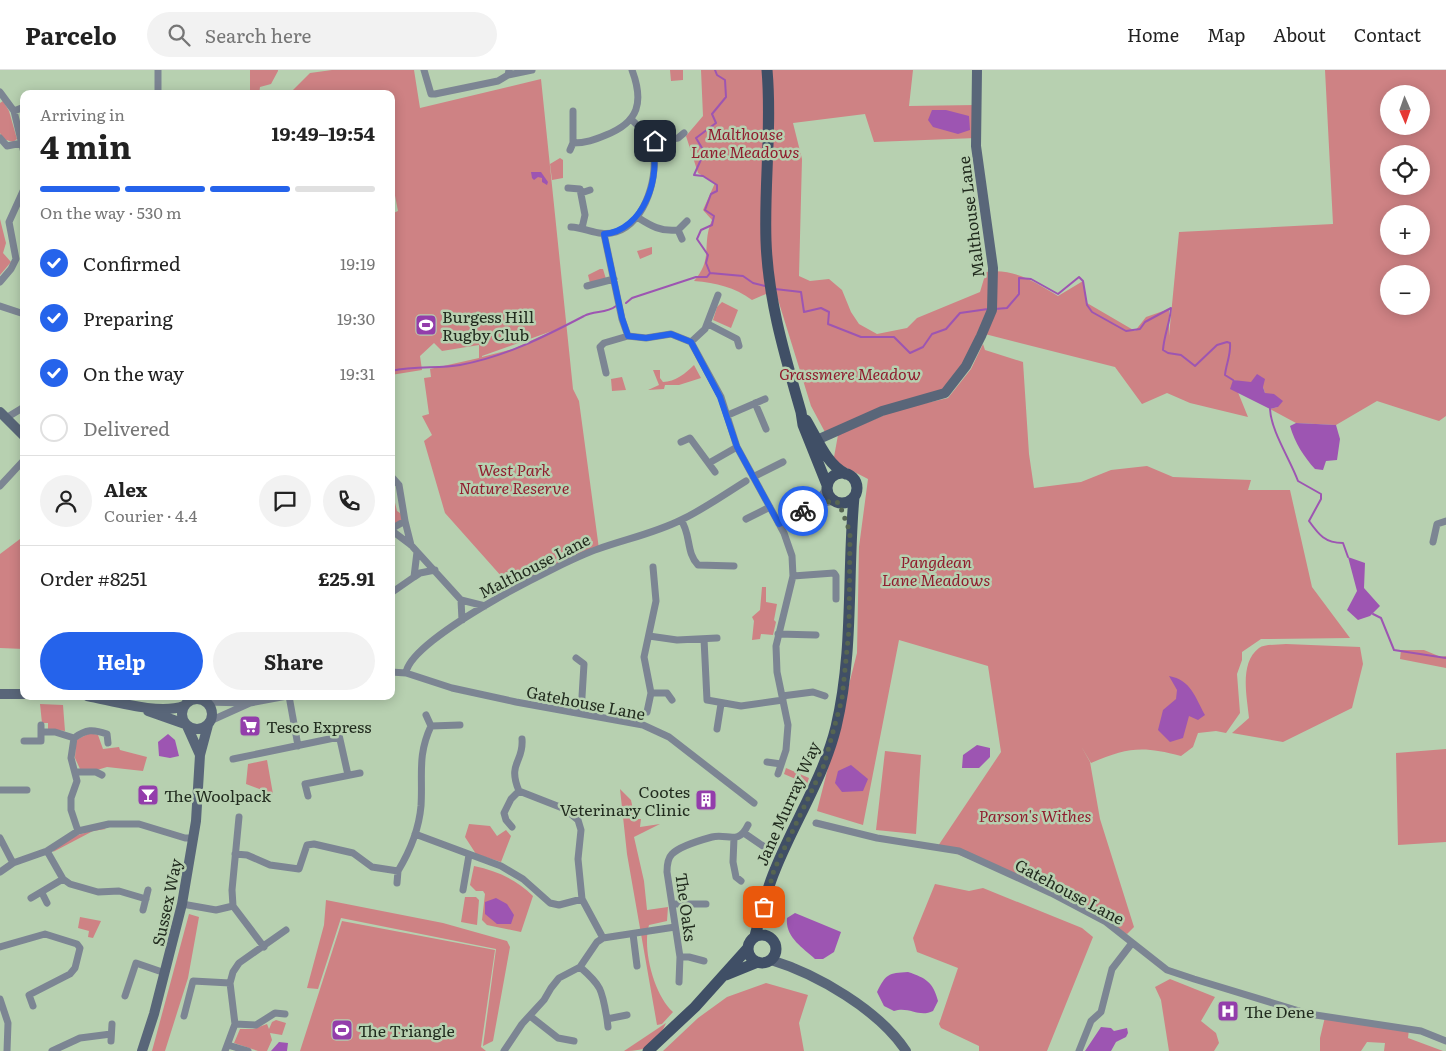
<!DOCTYPE html>
<html lang="en">
<head>
<meta charset="utf-8">
<style>
  body { margin:0; font-family:Literata,serif; background:#f2f2f2; color:#222; height:100vh; display:flex; flex-direction:column; font-size:19px; white-space:nowrap }
  * { box-sizing:border-box; margin:0 }
  p { font-size:16px; color:#767676 }
  .icon { flex:none; width:28px; height:28px; fill:none; stroke:currentColor; stroke-width:2; stroke-linecap:round; stroke-linejoin:round }
  .map { position:relative; flex:1; overflow:hidden }
  .details { position:absolute; left:20px; top:20px; width:375px; height:610px; display:flex; flex-direction:column; background:#fff; border-radius:10px; box-shadow:0 2px 12px #0003 }
  .details>* { flex:none }
  .needle { width:32px; rotate:178deg }
  .fabs { position:absolute; left:1380px; top:15px; display:grid; gap:10px }
  .fabs a { display:grid; place-items:center; width:50px; height:50px; border-radius:50%; background:#fff; box-shadow:0 2px 12px #0003; font-size:25px }
  .pin { position:absolute; display:grid; place-items:center; width:42px; height:42px; color:#fff; margin:-21px; border-radius:10px; box-shadow:0 2px 8px #0006 }
  .courier { position:absolute; display:grid; place-items:center; width:50px; height:50px; margin:-25px; border:4px solid #2563eb; border-radius:50%; background:#fff; color:#222; box-shadow:0 1px 6px #0007 }
  .summary em { font-style:normal; font-weight:700 }
  .summary div { display:flex; flex-direction:column-reverse }
  .summary { display:flex; align-items:center; justify-content:space-between; height:85px; padding:0 20px }
  h1 { font-size:32px; font-weight:700; line-height:38px }
  .bar { display:grid; grid-template-columns:repeat(4,1fr); gap:8px 5px; align-content:center; height:60px; padding:0 20px }
  .bar i { height:6px; border-radius:4px; background:#e0e0e0 }
  .bar .active { background:#2563eb }
  .bar p { grid-column:span 4 }
  .line { display:flex; align-items:center; gap:12px; padding:0 20px; border-top:1px solid #e0e0e0 }
  .line div { flex:1 }
  .round { display:grid; place-items:center; flex:none; width:52px; height:52px; border-radius:26px; background:#f2f2f2 }
  ol { padding:0 20px; list-style:none }
  li { display:flex; align-items:center; gap:15px; height:55px }
  li p { margin-inline-start:auto }
  li .icon { padding:5px; border-radius:50%; background:#2563eb; color:#fff; stroke-width:4 }
  li:last-child { color:#767676 }
  li i { width:28px; height:28px; border:2px solid #e0e0e0; border-radius:50% }
  .cta { display:flex; gap:10px; margin-top:auto; padding:10px 20px }
  .cta a { flex:1; height:58px; border-radius:30px; background:#2563eb; color:#fff; font-size:20px; font-weight:700; line-height:58px; text-align:center }
  .cta a+a { background:#f2f2f2; color:#222 }
  header { display:flex; align-items:center; gap:30px; box-sizing:border-box; height:70px; padding:0 25px; background:#fff; border-bottom:1px solid #e0e0e0 }
  header strong { font-size:24px }
  nav { display:flex; gap:28px; margin-inline-start:auto; font-size:18px }
  .search { width:350px; height:45px; background:#f2f2f2; display:flex; align-items:center; gap:12px; box-sizing:border-box; padding:0 18px; border-radius:28px; color:#767676; font-size:19px }
  .map>svg:first-child { display:block }
</style>
</head>
<body>
<header>
<strong>Parcelo</strong>
<div class="search"><svg class="icon" aria-label="search" viewBox="0 0 24 24"><circle cx="10" cy="10" r="6"/><path d="M15 15l6 6"/></svg>Search here</div>
<nav><a>Home</a><a>Map</a><a>About</a><a>Contact</a></nav>
</header>
<div class="map">
<svg width="1446" height="981" viewBox="0 0 1446 981">
  <rect width="100%" height="100%" fill="#b7d0b0"/>
  <path fill="#ce8284" fill-rule="evenodd" d="M250 0H278V1L271 14 260 17 259 24H250Z
    M332 0H414L420 38 541 9 573 319 579 331 599 479 511 517 445 443 424 371 432 365 422 346 429 344 424 308 431 307 430 299 479 288V275L442 281 434 273 420 286 422 300 391 305V144L398 141 391 105V24H289L310 3ZM552 261 513 279 482 287V286Z
    M670 0H683V10L671 11Z
    M701 0H913L909 36 976 35V68L874 72 865 44 793 53 802 89 799 206 810 211 829 209 842 220 851 242 859 254 877 264 907 258 917 248 980 222 986 202C1014 198 1035 212 1058 226L1083 211 1087 233 1135 261 1146 247 1169 239V266L1179 162 1333 154 1325 0H1446V346L1439 351 1377 331 1336 355 1296 353 1270 339 1278 337 1265 323 1263 317 1233 310 1248 347 1190 333 1167 323 1142 334 1115 297 981 263 963 295 943 321 826 364 811 336 775 220 752 230C734 217 717 213 694 211 714 188 701 175 712 150L703 140 715 113 698 103 686 66 703 46ZM1389 24H1421V56H1389ZM1389 84H1421V116H1389ZM1389 144H1421V176H1389ZM1389 204H1421V236H1389Z
    M3 31 9 41 17 69 13 72 3 69 0 63V33Z
    M560 88 563 90V108L552 110 550 94Z
    M0 149 6 173 3 183 11 192 0 205Z
    M652 177V184L640 189 637 181Z
    M600 199H603L606 209 590 213 588 205Z
    M722 232 738 240 731 258 713 250 717 237Z
    M983 274 985 280 1023 292 1029 384 1034 418 1081 412 1111 400 1147 396 1173 407 1251 410 1248 420H1290L1312 517 1350 568 1261 569 1242 582V590L1237 604 1240 643 1226 663 1216 661 1198 663 1193 677 1181 686C1143 676 1128 677 1091 693L1081 676 1090 692 1100 749 1134 857 1127 864 1051 823 938 776 1001 682 988 596 899 570 863 755 817 741 857 583 859 477 868 409 839 394 834 387 838 365 896 340 948 328 971 299Z
    M694 295 701 308 679 315H665L664 319 648 320 659 315 653 300H660V308L663 312C675 312 686 303 694 295Z
    M622 307 626 320 612 321 611 309Z
    M391 416 397 441 403 445V450L391 456Z
    M24 466V579L0 578V484Z
    M762 517H766V532L777 534 774 550 776 552 773 565 761 564 760 569 752 570 754 551 752 547 760 540Z
    M1286 574 1360 577 1363 594 1352 638 1283 672 1232 663 1249 648C1247 627 1239 593 1259 578 1265 574 1278 575 1286 574Z
    M1401 580H1424L1441 587 1446 586V598L1400 589Z
    M40 634 63 635 65 661 48 659V653H42Z
    M90 663 98 665 103 679 119 677 120 680 147 687 143 701 107 697 97 700 80 699 75 688 76 670Z
    M1446 679V772L1398 775 1396 683Z
    M885 681 921 685 916 764 876 760Z
    M267 690 273 724 246 714 248 694Z
    M786 698 809 708 807 714 784 704Z
    M620 719 631 730 635 749H641L640 757 660 754 634 767 644 811 647 840 668 837 667 851 649 855C642 879 654 925 673 942L662 954 657 955 627 784Z
    M469 754 490 756 497 766 506 760 511 766 501 792 476 784 465 767Z
    M104 758 106 759 93 761 53 782C63 767 87 762 104 758Z
    M474 796C497 801 516 809 533 826L521 862 487 855 482 850 485 824 483 821H476L470 815Z
    M935 814 969 821 983 818 1082 858 1093 867 1047 981H979V976L941 958 939 954 958 898 917 882 913 868Z
    M465 827H476L479 830 477 855 461 852Z
    M326 830 443 853 507 871 510 877 493 971 483 976 496 879 341 848 318 919 307 918 324 855Z
    M189 844 199 847 188 908 165 981H152Z
    M80 847 101 851 93 868 88 867 89 861 78 858Z
    M342 851 495 880 481 977 486 981H300Z
    M1170 909 1215 927 1201 951 1216 963 1219 973 1214 981H1169L1161 930 1155 917Z
    M766 913 808 925 799 953 804 981H663L698 948 727 927Z
    M1325 947 1409 959 1408 968 1443 981H1384L1385 973 1367 972 1361 981H1320V968Z
    M276 950 286 953 282 965 270 963 272 970 267 981H258L234 973 240 959H253L267 954 269 959 272 952Z
    M666 953C656 975 648 981 624 981Z"/>
  <path fill="#9d55b2" d="M932 40H946L969 46 970 60 958 64 933 57 928 50Z
    M531 102H541L548 112 547 115 542 112V108L538 107 534 110 532 108Z
    M1257 304 1265 309 1263 317 1265 323 1274 324 1283 331 1278 337 1270 339 1230 319 1233 310 1251 312Z
    M1296 353 1336 355 1340 369 1337 390 1326 391 1323 400 1315 399C1304 387 1295 373 1290 356Z
    M1348 487 1365 493 1364 518 1380 536 1370 546 1358 550 1347 540 1357 521Z
    M1169 606C1191 610 1195 627 1205 645L1198 650 1189 646 1183 668 1170 672 1158 660 1163 640 1176 629 1177 620Z
    M168 664 175 670 179 686 170 688 159 686 158 672Z
    M977 675 990 678V687L979 698H962L963 685Z
    M851 695 868 709 863 721 842 722 835 713 838 701Z
    M496 828 507 834 514 845 511 854H497L485 844V832Z
    M795 843 841 862 834 882 823 889H815C802 877 785 867 787 848Z
    M908 902C926 908 933 912 938 931L933 941C919 948 909 936 894 941L884 936 877 922C886 904 888 903 908 902Z
    M1101 957 1111 958 1114 961 1127 958 1128 963 1126 967 1116 972 1111 981H1085Z
    M279 972 288 973 287 981H271Z"/>
  <g fill="none" stroke-linecap="round" stroke-linejoin="round">
    <path stroke="#9d55b2" stroke-width="2" d="M710 203 743 206 753 213 765 216
      M710 203 706 193 708 185 697 169 701 160 712 155 714 146 705 140 711 124 717 121V115L703 106 694 105 703 85 702 78 696 68 716 53 712 44 726 27 725 10 717 5 715 0
      M775 219 801 222 804 242 821 238 829 242 828 254 861 267H894L910 283 923 277 932 264 946 259 960 243 988 239
      M626 233 632 228 696 207H707L710 203
      M995 239 1007 238 1019 224V208L1031 209 1058 224 1079 207 1083 211 1087 235 1092 242 1126 261 1140 259 1145 252 1171 238C1170 253 1164 265 1163 280L1168 283 1181 285 1195 296 1217 275 1227 272 1230 273C1231 285 1226 294 1225 305L1233 310
      M391 301C416 295 437 299 460 295 504 287 544 267 584 246 594 240 606 244 616 236
      M1270 339C1271 361 1290 389 1298 411L1321 424V429L1309 451C1319 465 1325 473 1343 473L1348 487
      M1373 544 1381 548 1394 580 1446 588"/>
    <path stroke="#7c8593" stroke-width="7" d="M424 0 431 24H435L498 11 508 5 509 0
      M508 5 532 0
      M0 22 14 41 24 83
      M158 24V0
      M14 41 24 37
      M0 68 7 76 22 73
      M573 73C586 73 594 70 606 65 639 52 644 32 632 0
      M651 73 678 68 684 63
      M570 80 573 73V41
      M568 118 580 119 585 145 582 158
      M581 123 590 120
      M637 147C651 156 661 162 678 160L687 151
      M571 157C587 158 600 167 616 162 646 153 660 103 652 76 649 65 639 57 631 49
      M678 160 682 169
      M604 164 622 249 628 266
      M0 212 11 199 16 189 9 152 24 119
      M587 216 614 209
      M0 236 24 244
      M708 254 737 269 739 276
      M691 272 705 259 718 225
      M606 303 600 277 604 273 628 266 646 268 671 264 691 272 721 327 737 377 784 463 792 486 793 506 776 576 777 602 788 655 786 680 778 704
      M755 333 766 359
      M728 345 765 329
      M6 348 24 337
      M681 372 690 368 715 402
      M709 393 737 377
      M391 406 399 415 405 451 391 459
      M753 407 783 392
      M0 416 24 390
      M814 435 827 418
      M746 449 770 437
      M681 450C691 464 686 483 698 495L734 496
      M405 451 411 475
      M779 454 814 435 834 431
      M391 460 411 475 461 530 485 536
      M1433 472 1437 454 1446 451
      M793 506 834 503 836 506V529
      M414 507 420 503 435 500
      M391 523 414 507 417 482
      M461 530 462 550
      M778 564 816 565
      M649 566 677 570 717 568
      M704 569 707 630 741 636 783 630
      M576 588 584 594 581 643
      M391 602 406 603 452 618 516 632 643 655 669 667 754 733
      M406 603C410 568 563 491 598 479 626 469 655 463 681 450 704 439 725 424 746 411
      M651 623H667L672 630
      M289 626 298 676
      M782 626 813 622 825 626
      M206 632 246 633
      M647 642 651 623 644 587 656 531 653 497
      M426 645 431 656 460 655
      M210 651 250 633 287 626
      M337 656 348 705
      M717 659 721 634
      M42 662H55L74 668C86 659 93 659 107 664L108 673
      M74 668 71 688 77 711 71 728V740L78 761
      M24 671H41V655
      M233 689 339 667
      M767 692 781 694
      M75 702H96L102 705
      M0 720H27
      M519 721 565 739 578 750 581 760 578 789 582 829
      M308 726 305 714 360 703
      M239 747 232 820 233 836 264 877
      M816 753 877 768 959 781 1051 823 1106 852 1167 900 1194 909 1309 944 1421 961 1446 971
      M512 757 506 750 504 743 511 729 519 721C507 692 524 693 522 669
      M744 763 763 776
      M415 764 501 796 523 809 550 833 559 835 582 829 603 868 675 857
      M0 768 13 793
      M734 768 733 792 736 807 741 811
      M47 781 63 809 70 814 98 822 119 821 146 829
      M235 784 247 785 270 795 299 799 307 775 314 774 353 783 372 797 398 801C410 781 419 759 421 736 423 705 417 686 431 656
      M0 802 13 793 47 781 78 761 109 754H139L185 768H194
      M397 813 398 801
      M463 820 469 785
      M42 823 47 833
      M31 828 63 809
      M182 834 216 840 233 836
      M672 834H706
      M143 840 148 820
      M633 864 637 896
      M0 877 45 864 77 874 80 878 75 898 70 904 29 925 33 936
      M680 887H689L704 891
      M580 897C602 916 602 920 607 949L627 945
      M679 912 680 887 667 802C667 796 668 788 672 784 680 776 701 770 712 767 728 763 738 776 748 755
      M125 926 136 893 165 903
      M0 929 8 953 7 981
      M184 946 193 911 230 913
      M530 946 558 968 574 971
      M607 949 608 957
      M235 954 256 955 275 943 285 944
      M111 971 112 954
      M228 975 248 981
      M52 981 80 968 111 964
      M225 981 235 954 230 913 233 902 239 893 286 860
      M504 981 522 954 544 930 551 918 559 908 580 897 597 872 603 868
      M1079 981 1091 951 1101 942 1112 899 1132 873"/>
    <path stroke="#596679" stroke-width="10" d="M0 342 24 366
      M819 369 882 341 945 323 966 296 981 266 992 240 993 198 976 76 977 0
      M0 624H24
      M87 626C114 631 158 645 184 636
      M182 644a15 15 0 1 1 30 0a15 15 0 1 1-30 0Z
      M148 641 185 654
      M187 656 200 685
      M771 890C817 904 879 940 906 981
      M142 981 154 944 182 834 196 751 200 685 208 655"/>
    <path stroke="#404f66" stroke-width="11" d="M767 0C772 57 764 114 766 171 768 230 785 286 801 342L803 355 827 415
      M806 350C817 368 826 394 846 404
      M827 418a15 15 0 1 1 30 0a15 15 0 1 1-30 0Z
      M748 879a14 14 0 1 1 28 0a14 14 0 1 1-28 0Z
      M755 866C761 844 766 821 775 800 794 752 823 709 836 657 854 581 847 504 854 427
      M726 905 758 892
      M648 981 695 937 748 878"/>
  </g>
  <g fill="none" stroke-linecap="round" stroke-linejoin="round">
    <path stroke="#566552" stroke-width="5" stroke-dasharray="0 9" d="M764 837 774 800 824 695 842 629 849 560 850 462 839 433C827 429 814 435 803 441"/>
    <path stroke="#2563eb" stroke-width="6" d="M655 71 651 72C663 106 643 161 604 164L622 248 628 266 646 268 671 264 691 272 720 327 737 377 779 454 803 441"/>
  </g>
  <defs>
    <g id="stadium-square" transform="scale(1.125)"><rect x="-9" y="-9" width="18" height="18" rx="4" fill="#933dab" stroke="#b7d0b0"/><path d="M0-5a6.5 5 0 1 0 0 10a6.5 5 0 1 0 0-10ZM-3.5-1.8h7v3.6h-7Z" fill="#fff"/></g>
    <g id="supermarket-square" transform="scale(1.125)"><rect x="-9" y="-9" width="18" height="18" rx="4" fill="#933dab" stroke="#b7d0b0"/><path d="M-6-5.5h2.5l.6 2H6L4.5 2H-2.5L-4.4-4H-6ZM-1.5 3.2a1.3 1.3 0 1 0 .1 0ZM3 3.2a1.3 1.3 0 1 0 .1 0Z" fill="#fff"/></g>
    <g id="bar-square" transform="scale(1.125)"><rect x="-9" y="-9" width="18" height="18" rx="4" fill="#933dab" stroke="#b7d0b0"/><path d="M-6-5H6L.8 .8V4.5H3.5V6h-7V4.5H-.8V.8Z" fill="#fff"/></g>
    <g id="building-square" transform="scale(1.125)"><rect x="-9" y="-9" width="18" height="18" rx="4" fill="#933dab" stroke="#b7d0b0"/><path d="M-4-6H4V6H1V3H-1V6H-4ZM-2.5-4.3h1.7v1.8h-1.7ZM.8-4.3h1.7v1.8H.8ZM-2.5-1h1.7V.8h-1.7ZM.8-1h1.7V.8H.8Z" fill="#fff"/></g>
    <g id="hospital-square" transform="scale(1.125)"><rect x="-9" y="-9" width="18" height="18" rx="4" fill="#933dab" stroke="#b7d0b0"/><path d="M-5-5h3v3.5h4V-5h3V5h-3V1.5h-4V5h-3Z" fill="#fff"/></g>
  </defs>
  <g fill-rule="evenodd">
    <use href="#stadium-square" x="426" y="255"/>
    <use href="#supermarket-square" x="250" y="656"/>
    <use href="#bar-square" x="148" y="725"/>
    <use href="#building-square" x="706" y="730"/>
    <use href="#hospital-square" x="1228" y="941"/>
    <use href="#stadium-square" x="342" y="960"/>
  </g>
  <g text-anchor="middle" dominant-baseline="central" stroke-width="5" stroke-linejoin="round" paint-order="stroke">
    <g font-size="16" font-style="italic" fill="#901e2f" stroke="#b7d0b0">
      <text x="745" y="63">Malthouse<tspan x="745" dy="18">Lane Meadows</tspan></text>
      <text x="850" y="303">Grassmere Meadow</text>
      <text x="514" y="399">West Park<tspan x="514" dy="18">Nature Reserve</tspan></text>
      <text x="936" y="491">Pangdean<tspan x="936" dy="18">Lane Meadows</tspan></text>
      <text x="1035" y="745">Parson's Withes</text>
    </g>
    <g font-size="16" fill="#222c1f" stroke="#b7d0b0">
      <text transform="translate(970 147) rotate(-97)">Malthouse Lane</text>
      <text transform="translate(534 495) rotate(-27)">Malthouse Lane</text>
      <text transform="translate(586 632) rotate(11)">Gatehouse Lane</text>
      <text transform="translate(787 733) rotate(-66)">Jane Murray Way</text>
      <text transform="translate(1070 821) rotate(28)">Gatehouse Lane</text>
      <text transform="translate(166 832) rotate(-78)">Sussex Way</text>
      <text transform="translate(687 837) rotate(82)">The Oaks</text>
    </g>
    <g font-size="16" fill="#222c1f" stroke="#b7d0b0" text-anchor="start">
      <text x="442" y="246">Burgess Hill<tspan x="442" dy="18">Rugby Club</tspan></text>
      <text x="266" y="656">Tesco Express</text>
      <text x="690" y="721" text-anchor="end">Cootes<tspan x="690" dy="18">Veterinary Clinic</tspan></text>
      <text x="164" y="725">The Woolpack</text>
      <text x="1244" y="941">The Dene</text>
      <text x="358" y="960">The Triangle</text>
    </g>
  </g>
</svg>
<div class="fabs">
<a><svg class="needle" viewBox="-14 -14 28 28"><path d="M0-13l5 13h-10z" fill="#e53935"/><path d="M0 13l5-13h-10z" fill="#767676"/></svg></a>
<a><svg class="icon" aria-label="locate" viewBox="0 0 24 24"><circle cx="12" cy="12" r="6"/><path d="M12 2v4M12 18v4M2 12h4M18 12h4"/></svg></a>
<a>+</a>
<a>−</a>
</div>
<div class="pin" style="left:764px;top:837px;background:#ea580c"><svg class="icon" aria-label="bag" viewBox="0 0 24 24"><path d="M5 8h14l-1 12H6zM9 8a3 3 0 0 1 6 0"/></svg></div>
<div class="pin" style="left:655px;top:71px;background:#1f2937"><svg class="icon" aria-label="home" viewBox="0 0 24 24"><path d="M3 11l9-7 9 7M6 9v11h12V9"/></svg></div>
<div class="courier" style="left:803px;top:441px"><svg class="icon" aria-label="bike" viewBox="0 0 24 24"><circle cx="6" cy="16" r="4"/><circle cx="18" cy="16" r="4"/><path d="M6 16l4-8h5l3 8M10 8l3 8H6M13 5h3"/></svg></div>
<section class="details">
<div class="summary"><div><h1>4 min</h1><p>Arriving in</p></div><em>19:49–19:54</em></div>
<div class="bar"><i class="active"></i><i class="active"></i><i class="active"></i><i></i><p>On the way · 530 m</p></div>
<ol>
<li><svg class="icon" aria-label="check" viewBox="0 0 24 24"><path d="M5 12l5 5 9-10"/></svg>Confirmed<p>19:19</p></li>
<li><svg class="icon" aria-label="check" viewBox="0 0 24 24"><path d="M5 12l5 5 9-10"/></svg>Preparing<p>19:30</p></li>
<li><svg class="icon" aria-label="check" viewBox="0 0 24 24"><path d="M5 12l5 5 9-10"/></svg>On the way<p>19:31</p></li>
<li><i></i>Delivered</li>
</ol>
<div class="line" style="height:90px"><a class="round"><svg class="icon" aria-label="person" viewBox="0 0 24 24"><circle cx="12" cy="8" r="4"/><path d="M4 21q1-7 8-7t8 7"/></svg></a><div><b>Alex</b><p>Courier · 4.4</p></div><a class="round"><svg class="icon" aria-label="chat" viewBox="0 0 24 24"><path d="M4 5h16v11H9l-5 4z"/></svg></a><a class="round"><svg class="icon" aria-label="phone" viewBox="0 0 24 24"><path d="M5 4h4l2 5-3 2q2 4 5 5l2-3 5 2v4C11 20 4 13 5 4z"/></svg></a></div>
<div class="line" style="height:65px"><div>Order #8251</div><b>£25.91</b></div>
<div class="cta"><a>Help</a><a>Share</a></div>
</section>
</div>
</body>
</html>
